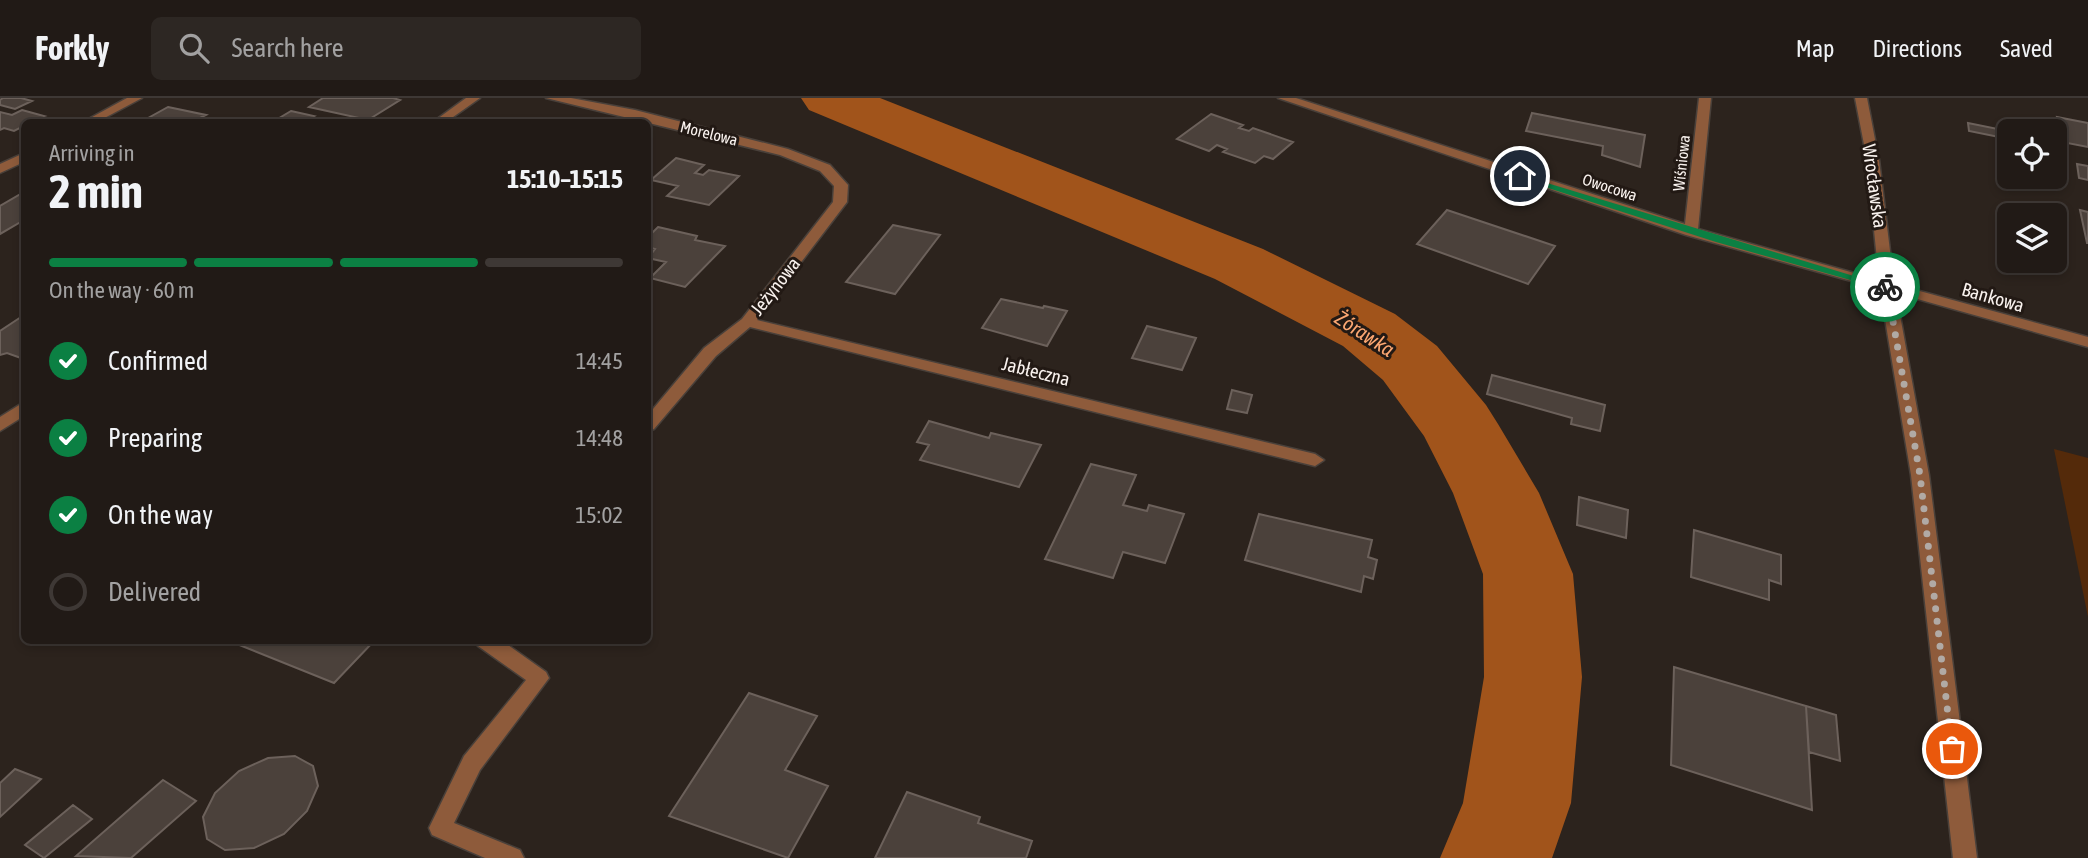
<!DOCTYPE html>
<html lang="en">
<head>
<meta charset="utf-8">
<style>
  body { margin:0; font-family:"Asap Condensed",sans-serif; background:#2d2723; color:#f1f3f6; height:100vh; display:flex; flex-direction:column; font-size:26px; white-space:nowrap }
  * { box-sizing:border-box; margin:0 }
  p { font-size:23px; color:#a2a1a1 }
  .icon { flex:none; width:38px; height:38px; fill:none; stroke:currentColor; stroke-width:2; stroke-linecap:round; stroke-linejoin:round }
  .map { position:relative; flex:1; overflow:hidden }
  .panel { position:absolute; left:21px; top:21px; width:630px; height:525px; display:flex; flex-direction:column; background:#211a16; border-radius:10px; box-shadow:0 4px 10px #0003,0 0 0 2px #3e3835 }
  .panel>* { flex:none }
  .controls { position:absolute; left:1997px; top:21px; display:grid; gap:14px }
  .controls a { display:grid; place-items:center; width:70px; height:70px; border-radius:10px; background:#211a16; box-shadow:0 4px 10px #0003,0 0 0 2px #3e3835; font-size:35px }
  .pin { position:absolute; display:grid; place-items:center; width:60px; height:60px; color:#fff; margin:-30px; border:4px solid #fff; border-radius:50%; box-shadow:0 2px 7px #0007 }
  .courier { position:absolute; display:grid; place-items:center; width:70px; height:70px; margin:-35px; border:5px solid #0b8043; border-radius:50%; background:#fff; color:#222; box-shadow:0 2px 9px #0007 }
  .summary em { font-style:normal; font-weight:700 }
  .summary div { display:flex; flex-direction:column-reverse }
  .summary { display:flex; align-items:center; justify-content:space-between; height:119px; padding:0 28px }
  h1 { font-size:46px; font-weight:700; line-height:52px }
  .bar { display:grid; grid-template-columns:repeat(4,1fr); gap:10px 7px; align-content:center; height:84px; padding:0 28px }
  .bar i { height:9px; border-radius:5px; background:#3e3835 }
  .bar .selected { background:#0b8043 }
  .bar p { grid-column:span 4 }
  ol { padding:0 28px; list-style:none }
  li { display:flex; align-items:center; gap:21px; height:77px }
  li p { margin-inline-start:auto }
  li .icon { padding:7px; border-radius:50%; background:#0b8043; color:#fff; stroke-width:4 }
  li:last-child { color:#a2a1a1 }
  li i { width:38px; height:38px; border:4px solid #3e3835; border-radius:50% }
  header { display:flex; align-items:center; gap:42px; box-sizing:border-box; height:98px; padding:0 35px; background:#211a16; border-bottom:2px solid #3e3835 }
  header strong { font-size:33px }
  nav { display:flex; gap:38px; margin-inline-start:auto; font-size:24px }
  .search { width:490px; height:63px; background:#2d2723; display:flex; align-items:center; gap:18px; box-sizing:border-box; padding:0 24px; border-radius:10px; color:#a2a1a1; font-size:26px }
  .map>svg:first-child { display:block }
</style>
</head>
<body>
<header>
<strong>Forkly</strong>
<div class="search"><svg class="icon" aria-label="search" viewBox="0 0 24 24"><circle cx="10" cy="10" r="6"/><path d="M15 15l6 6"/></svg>Search here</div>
<nav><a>Map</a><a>Directions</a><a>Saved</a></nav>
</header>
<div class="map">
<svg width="2088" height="760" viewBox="0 0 2088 760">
  <rect width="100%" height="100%" fill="#2c231d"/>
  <path fill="#542a0a" d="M2054 351 2088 360V519Z"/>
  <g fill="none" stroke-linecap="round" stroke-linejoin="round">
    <path fill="#a1541b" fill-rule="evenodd" d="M801 0H880L1263 151 1395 216 1437 248 1486 307 1498 326 1539 395 1573 476 1582 579 1571 705 1552 760H1440L1463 705 1484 579 1483 476 1453 395 1424 338 1383 282 1343 248 1215 181 809 12Z"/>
  </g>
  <path fill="#4b413b" stroke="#6c615b" stroke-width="2" d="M3 0H21L32 3 15 11 0 7V2Z
    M323 0H393L400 2 368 22 309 9Z
    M168 9 206 17 192 24H141Z
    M22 12 44 18 24 24V28L14 33 4 30 0 32V14L12 17Z
    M291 13 314 18 302 24 276 22Z
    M1532 15 1645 37 1640 69 1602 57 1603 48 1526 33Z
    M1211 16 1243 27 1239 30 1249 33 1253 30 1293 44 1273 61 1264 58 1255 65 1223 54 1227 51 1217 47 1209 53 1177 41Z
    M2057 19 2088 25V49L2062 44 2060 35 2053 32V29L2059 28Z
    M1968 25 1998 31 1999 39 1969 33Z
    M676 60 704 67 695 75 703 77 709 72 739 78 709 107 667 98 678 88 651 82Z
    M2077 66 2088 68V82L2079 80Z
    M24 94V122L0 136V108Z
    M1447 112 1555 148 1528 186 1417 146Z
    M2080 112 2088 114V145H2087Z
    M893 127 940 137 895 196 846 184Z
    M658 129 697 138 695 142 725 148 685 189 650 180 666 164 648 160 655 151 648 149V139Z
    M1001 201 1043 210 1044 208 1067 213 1047 248 982 230Z
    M24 217V257L21 260 7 255 0 257V233Z
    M1147 228 1196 240 1182 272 1132 260Z
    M1492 277 1605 307 1600 333 1571 326 1572 320 1487 296Z
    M1232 292 1252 297 1247 315 1227 311Z
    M929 323 989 340 991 335 1041 347 1019 389 920 362 929 347 917 344Z
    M1091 366 1136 377 1123 407 1147 413 1149 407 1184 416 1165 465 1123 454 1113 480 1045 461Z
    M1579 399 1628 412 1626 440 1577 427Z
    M1259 416 1372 442 1368 459 1377 462 1373 481 1364 478 1361 494 1245 462Z
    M1694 432 1781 457V486L1769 482V502L1691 479Z
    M227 542H375L334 585Z
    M1674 569 1806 608 1812 712 1671 667Z
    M749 595 817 618 785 672 828 688 788 760 669 718Z
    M1806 608 1836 617 1840 663 1809 654Z
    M295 658 313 668 318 688 307 713 284 736 254 750 225 752 207 741 203 719 215 695 239 673 268 660Z
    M15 671 41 681 0 719V685Z
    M163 682 196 703 131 760 76 758Z
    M907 694 980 719 978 725 1032 743 1026 760H875Z
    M73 707 92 721 44 760 25 747Z"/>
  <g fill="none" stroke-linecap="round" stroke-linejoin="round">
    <g stroke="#49403a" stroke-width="3">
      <path id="minor" d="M127 0H142L97 24H83Z
        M466 0H480L446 24H433Z
        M546 0H571L635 12 788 51 830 67 848 87 847 104 757 222 1315 356 1324 362 1315 368 750 229 716 258 654 331 648 333V317L704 250 742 221 833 104 834 88 820 73 780 57Z
        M1278 0H1296L1685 126 1699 0H1711L1698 131 1879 182 1867 62 1855 0H1867L1879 62 1894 186 2088 239V249L1896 195 1929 377 1977 760H1953L1911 377 1880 191 1686 137Z
        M24 55V64L0 75V66Z
        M24 304V318L0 333V319Z
        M475 542H501L546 574 549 580 480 672 454 725 520 752 524 760H485L432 737 429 730 464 658 526 582 478 548Z"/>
    </g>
    <use href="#minor" fill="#8e5b3b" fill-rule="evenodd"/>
  </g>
  <path fill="#0b8043" d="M1517 76 1890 189 1882 191 1716 144 1517 80Z"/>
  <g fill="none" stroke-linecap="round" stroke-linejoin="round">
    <path stroke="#b1aaa5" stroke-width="7" stroke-dasharray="0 12.6" d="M1885 189H1887L1920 377 1952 651"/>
  </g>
  <g text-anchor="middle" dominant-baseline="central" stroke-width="6" stroke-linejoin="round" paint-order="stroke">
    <g font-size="16" fill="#f9f2ee" stroke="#221914">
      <text transform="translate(709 35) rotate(14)">Morelowa</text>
      <text transform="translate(1681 65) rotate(-84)">Wiśniowa</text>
      <text transform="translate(1610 89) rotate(18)">Owocowa</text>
    </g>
    <g font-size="19" fill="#f9f2ee" stroke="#221914">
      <text transform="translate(1875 88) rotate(82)">Wrocławska</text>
      <text transform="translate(775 188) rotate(-52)">Jeżynowa</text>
      <text transform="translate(1993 199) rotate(16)">Bankowa</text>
      <text transform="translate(1036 273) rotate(14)">Jabłeczna</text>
    </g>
    <g font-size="21" font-style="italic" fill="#fca772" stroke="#221914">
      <text transform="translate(1365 235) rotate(33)">Żórawka</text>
    </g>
  </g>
</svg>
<div class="controls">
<a><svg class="icon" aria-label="locate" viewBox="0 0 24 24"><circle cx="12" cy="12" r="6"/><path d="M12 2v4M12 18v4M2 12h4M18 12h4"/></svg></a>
<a><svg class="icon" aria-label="layers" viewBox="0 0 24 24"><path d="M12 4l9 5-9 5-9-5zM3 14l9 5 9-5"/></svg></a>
</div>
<div class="pin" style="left:1952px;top:651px;background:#ea580c"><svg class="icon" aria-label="bag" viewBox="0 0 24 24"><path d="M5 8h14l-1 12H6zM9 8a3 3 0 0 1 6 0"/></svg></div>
<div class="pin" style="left:1520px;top:78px;background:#1f2937"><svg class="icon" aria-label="home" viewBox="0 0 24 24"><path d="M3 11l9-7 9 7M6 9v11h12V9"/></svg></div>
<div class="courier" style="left:1885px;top:189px"><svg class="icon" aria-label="bike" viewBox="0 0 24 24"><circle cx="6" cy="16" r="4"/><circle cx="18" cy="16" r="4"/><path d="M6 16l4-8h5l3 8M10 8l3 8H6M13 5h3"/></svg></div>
<section class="panel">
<div class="summary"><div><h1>2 min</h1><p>Arriving in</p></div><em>15:10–15:15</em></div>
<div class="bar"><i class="selected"></i><i class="selected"></i><i class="selected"></i><i></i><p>On the way · 60 m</p></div>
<ol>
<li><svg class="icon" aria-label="check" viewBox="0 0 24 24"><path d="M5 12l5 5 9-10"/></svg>Confirmed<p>14:45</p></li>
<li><svg class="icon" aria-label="check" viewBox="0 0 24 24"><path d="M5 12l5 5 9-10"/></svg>Preparing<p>14:48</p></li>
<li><svg class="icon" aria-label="check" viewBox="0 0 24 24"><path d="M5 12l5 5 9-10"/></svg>On the way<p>15:02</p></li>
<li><i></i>Delivered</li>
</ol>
</section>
</div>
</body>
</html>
